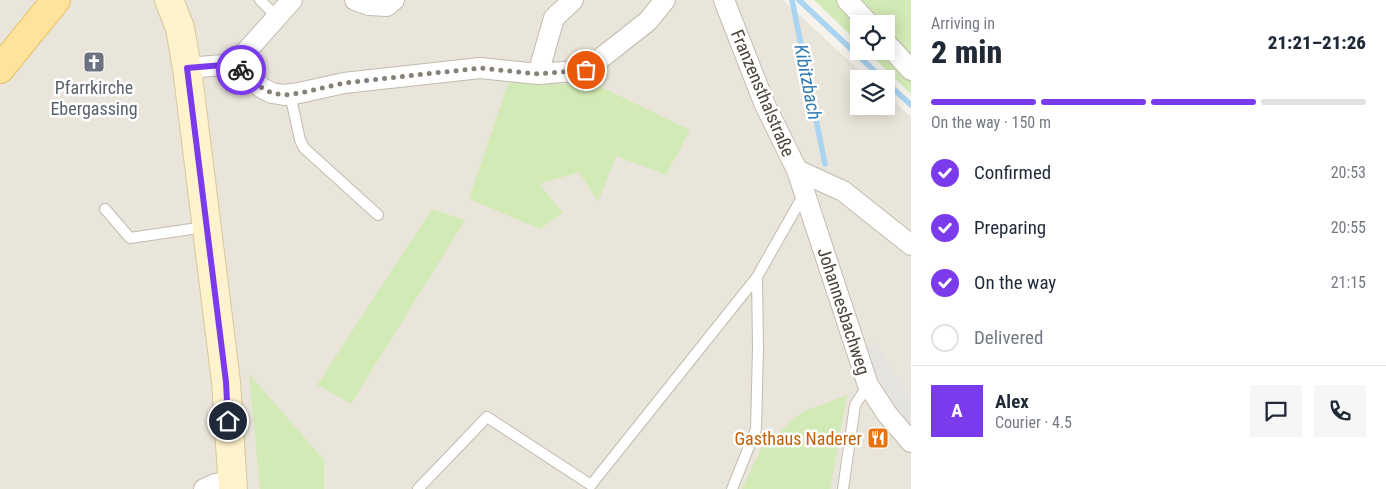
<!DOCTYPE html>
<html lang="en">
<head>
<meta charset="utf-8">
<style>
  body { margin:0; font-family:"Roboto Condensed",sans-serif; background:#f6f6f7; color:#1f2937; height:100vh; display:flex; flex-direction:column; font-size:19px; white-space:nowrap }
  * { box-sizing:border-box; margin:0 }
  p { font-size:16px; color:#747a83 }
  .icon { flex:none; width:28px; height:28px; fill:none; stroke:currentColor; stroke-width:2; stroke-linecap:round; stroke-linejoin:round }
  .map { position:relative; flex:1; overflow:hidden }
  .details { display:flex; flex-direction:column; background:#fff; width:475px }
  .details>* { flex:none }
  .tools { position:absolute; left:850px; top:15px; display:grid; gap:10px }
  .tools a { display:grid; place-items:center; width:45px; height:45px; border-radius:0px; background:#fff; box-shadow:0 2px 12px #0003; font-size:25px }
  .pin { position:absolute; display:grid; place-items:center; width:42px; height:42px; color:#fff; margin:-21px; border:2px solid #fff; border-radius:50%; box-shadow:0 1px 5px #0007 }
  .courier { position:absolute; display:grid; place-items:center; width:50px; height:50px; margin:-25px; border:4px solid #7c3aed; border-radius:50%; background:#fff; color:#222; box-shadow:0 1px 6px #0007 }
  .head em { font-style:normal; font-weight:800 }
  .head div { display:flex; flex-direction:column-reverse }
  .head { display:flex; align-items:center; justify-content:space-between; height:85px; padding:0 20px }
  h1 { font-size:32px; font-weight:800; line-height:38px }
  .bar { display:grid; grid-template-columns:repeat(4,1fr); gap:8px 5px; align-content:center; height:60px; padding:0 20px }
  .bar i { height:6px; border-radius:4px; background:#e0e1e3 }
  .bar .current { background:#7c3aed }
  .bar p { grid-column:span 4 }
  .line { display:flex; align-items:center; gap:12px; padding:0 20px; border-top:1px solid #e0e1e3 }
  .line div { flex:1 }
  .round { display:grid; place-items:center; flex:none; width:52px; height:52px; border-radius:0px; background:#f6f6f7 }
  ol { padding:0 20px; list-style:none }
  li { display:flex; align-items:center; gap:15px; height:55px }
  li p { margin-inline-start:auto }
  li .icon { padding:5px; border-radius:50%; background:#7c3aed; color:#fff; stroke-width:4 }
  li:last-child { color:#747a83 }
  li i { width:28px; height:28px; border:2px solid #e0e1e3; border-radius:50% }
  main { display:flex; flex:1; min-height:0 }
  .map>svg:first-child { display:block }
</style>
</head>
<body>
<main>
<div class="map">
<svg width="911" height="489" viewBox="0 0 911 489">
  <rect width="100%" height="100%" fill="#f6f3ec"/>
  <path fill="#eae5da" d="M0 0H783L869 79H859V106H886V94L911 117V489H0Z"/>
  <path fill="#d2eab5" d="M814 0H911V94L867 51H886V24H859V43Z
    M508 83 597 85 690 130 666 175 616 156 598 202 579 172 539 184 563 213 540 229 469 199Z
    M432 209 465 220 351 404 317 385Z
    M249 374 324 460V489H260Z
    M847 395 830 489H742L762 447 802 412Z"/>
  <path fill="#e5e3e0" d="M875 343 911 400V431L862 351Z"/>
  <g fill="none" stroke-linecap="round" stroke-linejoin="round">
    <path stroke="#a9d4f2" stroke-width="5.5" d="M792 0 825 164
      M799 0 883 79
      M886 82 911 105"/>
    <g stroke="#c2bbae" stroke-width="12">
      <path id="lane" d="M260 0 276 16
        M290 94 300 140 304 148 378 215
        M105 209 130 238 205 227
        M418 489 487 417 591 485 757 277 804 194
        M732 489 756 429 758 348 757 277
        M843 489 855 405 868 385"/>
    </g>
    <g stroke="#c2bbae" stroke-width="22">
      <path id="street" d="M355 0 369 5 387 6 394 0
        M724 0 765 105 797 170 868 385 887 414 911 442
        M847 0 869 24
        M886 43 911 70
        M235 64 262 88 272 93 284 95 299 93 344 83 480 68 538 74 586 70 648 21 665 0
        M187 68 235 64 292 0
        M538 74 554 18 573 0
        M797 170 843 191 911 245
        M204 489 215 484 232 481"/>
    </g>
    <g stroke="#d6c79b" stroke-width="30">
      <path id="secondary" d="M169 0 180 28 187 68 226 382 233 489"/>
    </g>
    <g stroke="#e6c16a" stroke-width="30">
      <path id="primary" d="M0 69 56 0"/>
    </g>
    <use href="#lane" stroke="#fff" stroke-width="10"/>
    <use href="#street" stroke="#fff" stroke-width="20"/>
    <use href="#secondary" stroke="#fff3cd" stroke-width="28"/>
    <use href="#primary" stroke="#ffe39c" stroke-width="28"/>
  </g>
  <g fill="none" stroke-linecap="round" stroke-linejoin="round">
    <path stroke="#878178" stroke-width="5" stroke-dasharray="0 9" d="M241 70 262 88 272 93 284 95 300 93 344 83 480 68 538 74 586 70"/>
    <path stroke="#7c3aed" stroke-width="6" d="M228 421 226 382 187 68 235 64 241 70"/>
  </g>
  <defs>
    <g id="church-square" transform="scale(1.125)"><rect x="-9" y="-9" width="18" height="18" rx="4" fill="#6b7280" stroke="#fff"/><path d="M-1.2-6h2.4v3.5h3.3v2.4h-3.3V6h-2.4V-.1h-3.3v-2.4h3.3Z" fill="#fff"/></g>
    <g id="restaurant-square" transform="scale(1.125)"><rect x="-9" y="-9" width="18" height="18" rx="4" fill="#e8710a" stroke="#fff"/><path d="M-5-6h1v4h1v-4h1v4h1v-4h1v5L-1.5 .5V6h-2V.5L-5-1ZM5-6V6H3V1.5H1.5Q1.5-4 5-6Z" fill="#fff"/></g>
  </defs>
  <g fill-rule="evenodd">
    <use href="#church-square" x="94" y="62"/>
    <use href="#restaurant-square" x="878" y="438"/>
  </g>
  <g text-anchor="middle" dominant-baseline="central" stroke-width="5" stroke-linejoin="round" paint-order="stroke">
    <g font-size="18" fill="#5b616d" stroke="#fff">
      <text x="94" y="87">Pfarrkirche<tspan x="94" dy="21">Ebergassing</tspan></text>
    </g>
    <g font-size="18" fill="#4b4439" stroke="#fff">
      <text transform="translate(763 93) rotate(67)">Franzensthalstraße</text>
      <text transform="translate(844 311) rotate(72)">Johannesbachweg</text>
    </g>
    <g font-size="18" fill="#c56008" stroke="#fff" text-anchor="end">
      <text x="862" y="438">Gasthaus Naderer</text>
    </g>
    <g font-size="19" font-style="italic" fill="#2e7ab2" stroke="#fff">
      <text transform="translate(808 82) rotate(79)">Kibitzbach</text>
    </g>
  </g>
</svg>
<div class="tools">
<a><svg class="icon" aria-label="locate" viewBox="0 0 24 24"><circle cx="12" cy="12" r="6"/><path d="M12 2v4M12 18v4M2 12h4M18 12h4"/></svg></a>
<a><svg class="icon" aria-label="layers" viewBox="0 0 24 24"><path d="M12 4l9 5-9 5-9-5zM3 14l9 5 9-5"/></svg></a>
</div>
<div class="pin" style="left:586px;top:70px;background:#ea580c"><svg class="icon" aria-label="bag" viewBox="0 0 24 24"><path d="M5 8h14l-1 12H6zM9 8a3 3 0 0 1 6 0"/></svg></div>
<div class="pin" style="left:228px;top:421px;background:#1f2937"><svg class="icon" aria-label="home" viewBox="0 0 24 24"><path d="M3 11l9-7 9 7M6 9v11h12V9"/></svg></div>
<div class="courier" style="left:241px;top:70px"><svg class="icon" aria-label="bike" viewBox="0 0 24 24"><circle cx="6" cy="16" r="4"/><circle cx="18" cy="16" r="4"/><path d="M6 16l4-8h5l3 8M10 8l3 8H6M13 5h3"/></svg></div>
</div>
<section class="details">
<div class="head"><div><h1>2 min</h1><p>Arriving in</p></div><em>21:21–21:26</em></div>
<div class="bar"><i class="current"></i><i class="current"></i><i class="current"></i><i></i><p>On the way · 150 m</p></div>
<ol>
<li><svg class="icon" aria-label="check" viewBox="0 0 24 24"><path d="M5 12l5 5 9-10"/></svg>Confirmed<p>20:53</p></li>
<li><svg class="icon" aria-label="check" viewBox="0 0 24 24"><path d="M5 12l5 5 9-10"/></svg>Preparing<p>20:55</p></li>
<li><svg class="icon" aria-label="check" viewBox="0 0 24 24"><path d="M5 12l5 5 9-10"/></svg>On the way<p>21:15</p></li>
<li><i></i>Delivered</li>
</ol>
<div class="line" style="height:90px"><b class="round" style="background:#7c3aed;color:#fff">A</b><div><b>Alex</b><p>Courier · 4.5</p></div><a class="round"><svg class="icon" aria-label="chat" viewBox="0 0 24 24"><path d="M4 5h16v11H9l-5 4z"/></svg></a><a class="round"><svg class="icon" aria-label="phone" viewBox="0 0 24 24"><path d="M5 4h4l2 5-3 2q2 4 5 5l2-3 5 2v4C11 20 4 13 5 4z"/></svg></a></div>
</section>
</main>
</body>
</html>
